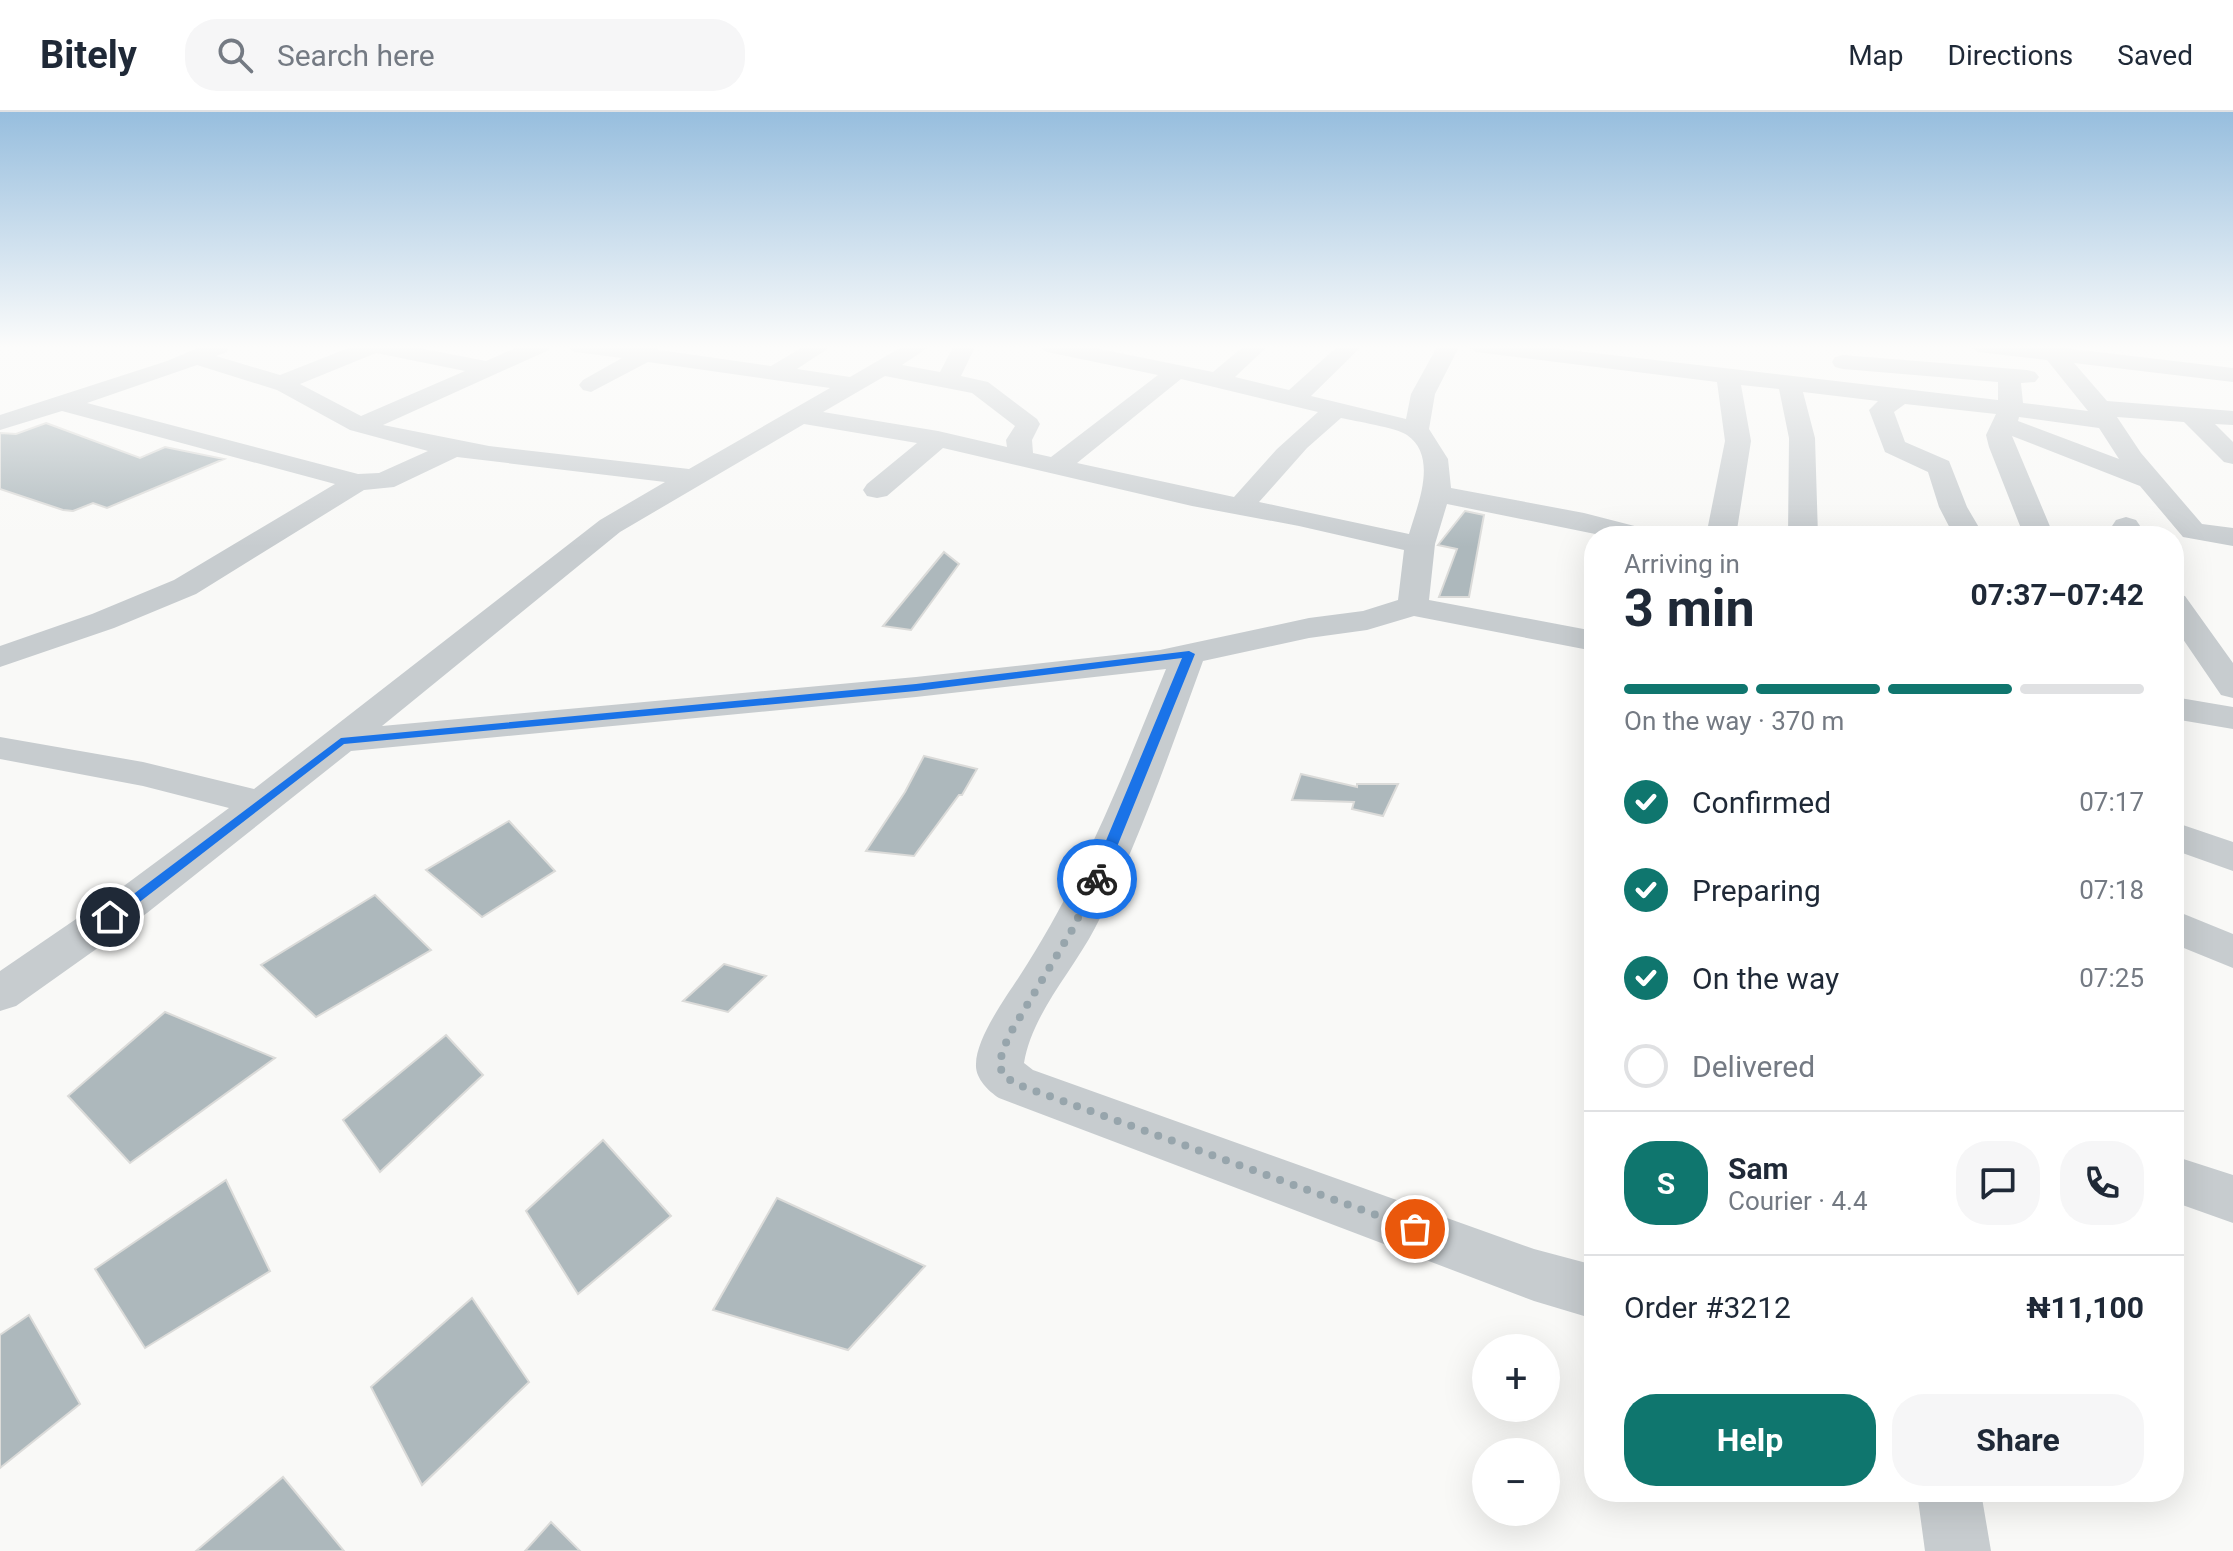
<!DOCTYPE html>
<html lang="en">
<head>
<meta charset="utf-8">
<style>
  body { margin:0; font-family:Roboto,sans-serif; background:#f6f6f7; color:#1f2937; height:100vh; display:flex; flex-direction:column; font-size:30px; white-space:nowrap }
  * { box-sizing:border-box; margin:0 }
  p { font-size:26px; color:#747a83 }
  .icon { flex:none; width:44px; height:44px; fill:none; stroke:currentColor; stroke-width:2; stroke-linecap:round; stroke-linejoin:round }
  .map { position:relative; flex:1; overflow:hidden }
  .sheet { position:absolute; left:1584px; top:414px; width:600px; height:976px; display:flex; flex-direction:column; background:#fff; border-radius:32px; box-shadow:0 8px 32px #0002 }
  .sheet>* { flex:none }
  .buttons { position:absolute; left:1472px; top:1222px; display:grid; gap:16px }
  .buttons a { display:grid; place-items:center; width:88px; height:88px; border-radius:50%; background:#fff; box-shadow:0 8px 32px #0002; font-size:40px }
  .pin { position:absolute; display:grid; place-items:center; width:68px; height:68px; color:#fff; margin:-34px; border:4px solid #fff; border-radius:50%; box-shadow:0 2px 8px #0007 }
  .courier { position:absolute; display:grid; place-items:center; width:80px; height:80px; margin:-40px; border:6px solid #1a73e8; border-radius:50%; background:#fff; color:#222; box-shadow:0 2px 10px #0007 }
  .summary em { font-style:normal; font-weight:700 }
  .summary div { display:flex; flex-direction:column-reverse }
  .summary { display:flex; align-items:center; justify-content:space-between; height:136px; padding:0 40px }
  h1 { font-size:52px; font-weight:700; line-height:60px }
  .bar { display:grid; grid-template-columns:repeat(4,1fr); gap:12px 8px; align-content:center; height:96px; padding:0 40px }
  .bar i { height:10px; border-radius:6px; background:#e0e1e3 }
  .bar .current { background:#0f766e }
  .bar p { grid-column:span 4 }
  .line { display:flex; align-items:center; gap:20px; padding:0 40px; border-top:2px solid #e0e1e3 }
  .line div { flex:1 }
  .round { display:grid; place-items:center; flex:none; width:84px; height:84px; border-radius:32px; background:#f6f6f7 }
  ol { padding:0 40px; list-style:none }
  li { display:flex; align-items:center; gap:24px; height:88px }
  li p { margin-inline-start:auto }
  li .icon { padding:8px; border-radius:50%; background:#0f766e; color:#fff; stroke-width:4 }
  li:last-child { color:#747a83 }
  li i { width:44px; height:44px; border:4px solid #e0e1e3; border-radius:50% }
  .primary-button { display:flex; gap:16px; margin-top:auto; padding:16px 40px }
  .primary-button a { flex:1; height:92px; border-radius:32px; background:#0f766e; color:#fff; font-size:32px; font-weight:700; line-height:92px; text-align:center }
  .primary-button a+a { background:#f6f6f7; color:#1f2937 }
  header { display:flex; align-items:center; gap:48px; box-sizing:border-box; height:112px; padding:0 40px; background:#fff; border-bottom:2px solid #e0e1e3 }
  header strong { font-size:38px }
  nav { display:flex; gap:44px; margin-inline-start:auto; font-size:28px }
  .search { width:560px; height:72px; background:#f6f6f7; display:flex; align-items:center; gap:20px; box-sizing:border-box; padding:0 28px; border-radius:32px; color:#747a83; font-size:30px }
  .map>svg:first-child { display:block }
</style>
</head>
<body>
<header>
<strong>Bitely</strong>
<div class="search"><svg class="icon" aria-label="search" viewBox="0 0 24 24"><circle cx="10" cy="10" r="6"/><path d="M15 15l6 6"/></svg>Search here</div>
<nav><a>Map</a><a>Directions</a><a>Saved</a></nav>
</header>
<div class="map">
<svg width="2233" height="1439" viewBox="0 0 2233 1439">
  <rect width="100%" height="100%" fill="#f9f9f7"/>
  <path fill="#adb8bc" stroke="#dbdbd9" stroke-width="2" d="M46 311 140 346 165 335 224 347 107 396 93 391 73 399 63 398 0 377V321L16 322Z
    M1465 399 1484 403 1469 485H1439L1457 437 1438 433Z
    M944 440 959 452 911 518 883 514Z
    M924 644 977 657 962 683H959L914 744 866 739 905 680Z
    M1301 662 1357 675V672H1398L1383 704 1352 697 1354 690 1292 688Z
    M509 709 555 759 482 805 426 758Z
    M375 783 431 838 316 905 261 853Z
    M724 852 766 864 728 900 683 889Z
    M165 900 275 946 130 1051 68 984Z
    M446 923 483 963 380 1060 343 1008Z
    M603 1028 671 1104 578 1182 526 1099Z
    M226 1068 270 1159 145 1236 95 1157Z
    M777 1086 925 1154 848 1238 713 1198Z
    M472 1186 529 1270 422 1373 371 1275Z
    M29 1203 80 1292 0 1356V1223Z
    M283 1365 344 1439H196Z
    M551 1410 580 1439H525Z"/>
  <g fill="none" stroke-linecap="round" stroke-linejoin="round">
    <path fill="#c7cccf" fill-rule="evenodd" d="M205 233H229L227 240 216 244 280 263 356 233H404L486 249 522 233H552L549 238 383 313 489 334 689 357 830 276 648 250 591 280 583 278 579 273 583 268 622 246 575 240 564 233H650L660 238 771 254 806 233H833L797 257 850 265 905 233H932L902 253 940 260 954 233H976L961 264 988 270 1037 307 1040 312 1032 328 1033 341 1051 345 1158 263 1047 240 1036 233H1080L1213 260 1245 233H1269L1235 265 1289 278 1339 233H1363L1311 284 1406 307 1411 282 1438 233H1460L1435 282 1429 317 1448 347 1451 376 1584 401 1650 418 1655 424H1605L1447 392 1435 432 1429 488 1594 519V539L1414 504 1367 518 1309 526 1203 549C1170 639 1139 731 1095 816 1072 860 1032 902 1024 951L1033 958 1534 1137 1594 1153V1207L1534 1189 999 986C988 979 975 966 976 952 976 927 1005 886 1019 865 1082 769 1123 663 1166 557L916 585 351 639 147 801 16 894 0 899V859L117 779 229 696 143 674 0 647V625L143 650 254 677 600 408 665 370 457 345 394 375 364 378 196 482 114 516 0 555V534L92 502 174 468 335 372 62 299 0 318V303L167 249ZM376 241 465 259 361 304 300 272ZM197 253 277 278 350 318 428 339 379 361 358 362 87 291ZM885 264 972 281 1015 314 1006 328 1007 335 938 319 823 300ZM1181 267 1318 300 1277 337 1234 385 1077 351ZM1341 306C1354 309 1398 316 1407 323 1439 345 1417 394 1409 422L1259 390 1307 336ZM804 312 917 331 867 372 863 378 867 384 877 386 887 384 943 336 1192 394 1299 414 1404 438 1398 488 1363 499 1309 506 1160 538 916 565 382 614 620 420Z
      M1465 233H1526L1998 288V270L1843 257 1835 255 1832 250 1835 245 1843 243 2027 258 2035 260 2039 265 2035 270 2021 271 2023 291 2088 299 2047 248 1978 240 1967 233H2065V236L2233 256V270L2074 251 2107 289 2233 299V313L2215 312 2233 330V352L2224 350 2184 310 2117 305 2141 341 2202 412 2233 416V434L2183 425 2140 374 2012 324 2054 424H2024L1989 335 1986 323 1996 302 1905 292 1894 300 1905 330 1949 349 1967 395 1984 424H1954L1939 395 1928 360 1885 340 1869 298 1878 289 1803 280 1815 326 1818 424H1788L1789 326 1779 277 1741 273 1751 329 1736 424H1706L1725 329 1717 270 1476 240ZM2019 305 2099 316 2119 347 2018 309Z
      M2126 405 2136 408 2147 424H2117L2112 414 2116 408Z
      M2174 482 2185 484 2233 551V586L2221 583 2174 514Z
      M2174 585 2233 595V617L2174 607Z
      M2174 710 2233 730V759L2174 738Z
      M2174 798 2233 822V856L2174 832Z
      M2174 1044 2233 1063V1111L2174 1090Z
      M1917 1380H1981L1991 1439H1925Z"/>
  </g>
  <linearGradient id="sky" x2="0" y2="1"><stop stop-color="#97bede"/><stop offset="0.54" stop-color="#fcfcfb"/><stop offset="1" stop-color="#fcfcfb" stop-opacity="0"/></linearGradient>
  <rect width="2233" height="435" fill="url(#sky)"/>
  <path fill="#1a73e8" d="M1189 539 1195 542 1104 767 1097 771 1090 767 1182 546 916 579 344 632 115 809H105L103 805 341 626 916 572Z"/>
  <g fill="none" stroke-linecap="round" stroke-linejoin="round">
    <path stroke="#97a5ac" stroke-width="8" stroke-dasharray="0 14.4" d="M1097 767 1072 818 1008 925 999 951 1003 963 1016 972 1415 1117"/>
  </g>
</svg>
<div class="buttons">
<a>+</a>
<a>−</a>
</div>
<div class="pin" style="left:1415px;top:1117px;background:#ea580c"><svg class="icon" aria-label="bag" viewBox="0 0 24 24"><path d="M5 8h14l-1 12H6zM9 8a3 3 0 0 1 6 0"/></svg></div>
<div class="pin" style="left:110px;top:805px;background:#1f2937"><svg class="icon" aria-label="home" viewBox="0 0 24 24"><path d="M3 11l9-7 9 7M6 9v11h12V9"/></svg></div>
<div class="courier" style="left:1097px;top:767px"><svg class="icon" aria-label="bike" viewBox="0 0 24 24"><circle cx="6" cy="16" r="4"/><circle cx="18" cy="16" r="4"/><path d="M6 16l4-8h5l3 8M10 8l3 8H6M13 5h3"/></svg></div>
<section class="sheet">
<div class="summary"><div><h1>3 min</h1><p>Arriving in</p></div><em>07:37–07:42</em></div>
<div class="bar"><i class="current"></i><i class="current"></i><i class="current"></i><i></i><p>On the way · 370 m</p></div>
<ol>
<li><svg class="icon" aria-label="check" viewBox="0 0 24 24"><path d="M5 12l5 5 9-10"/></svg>Confirmed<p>07:17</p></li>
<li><svg class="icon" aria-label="check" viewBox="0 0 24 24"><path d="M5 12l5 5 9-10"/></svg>Preparing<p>07:18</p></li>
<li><svg class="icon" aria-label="check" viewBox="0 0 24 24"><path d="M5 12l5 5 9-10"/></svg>On the way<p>07:25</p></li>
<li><i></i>Delivered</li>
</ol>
<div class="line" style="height:144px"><b class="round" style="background:#0f766e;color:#fff">S</b><div><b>Sam</b><p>Courier · 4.4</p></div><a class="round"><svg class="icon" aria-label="chat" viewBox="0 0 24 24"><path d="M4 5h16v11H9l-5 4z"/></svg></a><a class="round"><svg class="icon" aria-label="phone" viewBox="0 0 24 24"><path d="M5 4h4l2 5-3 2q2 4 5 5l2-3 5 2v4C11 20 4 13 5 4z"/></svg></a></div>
<div class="line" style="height:104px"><div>Order #3212</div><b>₦11,100</b></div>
<div class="primary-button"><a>Help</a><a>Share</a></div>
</section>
</div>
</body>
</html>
